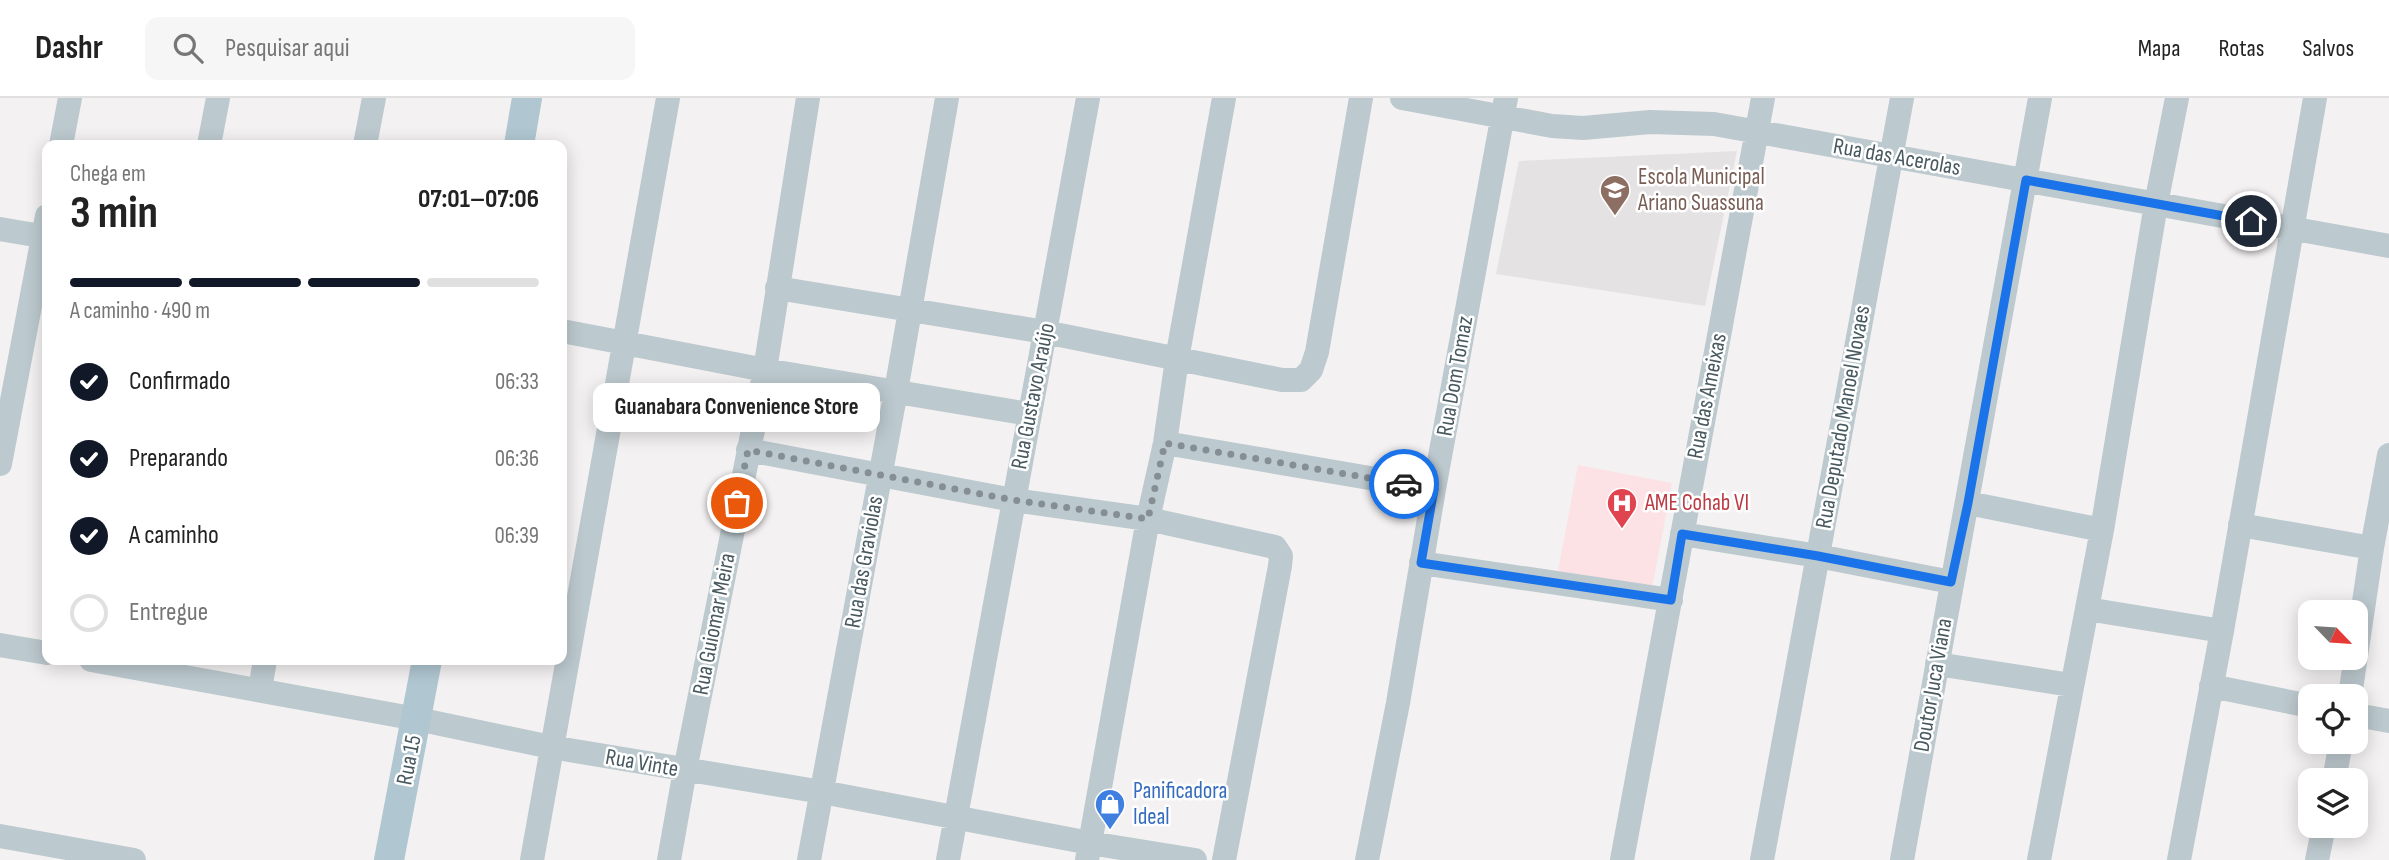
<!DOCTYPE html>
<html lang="pt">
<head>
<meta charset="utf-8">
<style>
  body { margin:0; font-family:"Sofia Sans Condensed",sans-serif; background:#f6f6f6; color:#222; height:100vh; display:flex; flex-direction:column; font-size:26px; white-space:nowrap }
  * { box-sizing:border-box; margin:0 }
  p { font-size:23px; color:#767676 }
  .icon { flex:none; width:38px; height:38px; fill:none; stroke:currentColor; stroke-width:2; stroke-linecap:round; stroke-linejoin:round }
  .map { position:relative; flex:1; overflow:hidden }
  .drawer { position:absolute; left:42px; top:42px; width:525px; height:525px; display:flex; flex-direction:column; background:#fff; border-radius:14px; box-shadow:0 4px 18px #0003 }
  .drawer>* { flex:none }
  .needle { width:46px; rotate:115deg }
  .fabs { position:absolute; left:2298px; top:502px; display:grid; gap:14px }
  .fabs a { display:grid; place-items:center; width:70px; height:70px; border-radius:14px; background:#fff; box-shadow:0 4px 18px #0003; font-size:35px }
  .pin { position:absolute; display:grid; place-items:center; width:60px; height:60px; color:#fff; margin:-30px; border:4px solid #fff; border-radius:50%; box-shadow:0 2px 7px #0007 }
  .courier { position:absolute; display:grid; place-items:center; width:70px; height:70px; margin:-35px; border:5px solid #1a73e8; border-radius:50%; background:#fff; color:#222; box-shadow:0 2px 9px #0007 }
  .bubble { position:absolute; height:49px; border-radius:14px; background:#fff; box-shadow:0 4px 18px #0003; font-size:23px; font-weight:700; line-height:49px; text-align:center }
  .summary em { font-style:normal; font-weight:700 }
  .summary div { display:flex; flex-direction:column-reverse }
  .summary { display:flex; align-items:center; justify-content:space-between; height:119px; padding:0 28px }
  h1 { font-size:46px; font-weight:700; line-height:52px }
  .bar { display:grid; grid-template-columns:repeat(4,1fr); gap:10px 7px; align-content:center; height:84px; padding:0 28px }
  .bar i { height:9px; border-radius:5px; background:#e0e0e0 }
  .bar .selected { background:#111827 }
  .bar p { grid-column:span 4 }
  ol { padding:0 28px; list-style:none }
  li { display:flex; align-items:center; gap:21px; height:77px }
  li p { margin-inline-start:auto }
  li .icon { padding:7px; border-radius:50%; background:#111827; color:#fff; stroke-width:4 }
  li:last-child { color:#767676 }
  li i { width:38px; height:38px; border:4px solid #e0e0e0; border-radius:50% }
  header { display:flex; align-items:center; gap:42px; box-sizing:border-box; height:98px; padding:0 35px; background:#fff; border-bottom:2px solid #e0e0e0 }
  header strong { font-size:33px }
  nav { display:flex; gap:38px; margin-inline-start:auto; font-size:24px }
  .search { width:490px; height:63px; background:#f6f6f6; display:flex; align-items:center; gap:18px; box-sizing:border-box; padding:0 24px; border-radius:14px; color:#767676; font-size:26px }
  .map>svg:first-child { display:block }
</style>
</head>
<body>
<header>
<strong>Dashr</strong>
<div class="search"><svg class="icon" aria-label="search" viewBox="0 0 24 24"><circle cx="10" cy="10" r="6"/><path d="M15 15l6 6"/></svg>Pesquisar aqui</div>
<nav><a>Mapa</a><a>Rotas</a><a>Salvos</a></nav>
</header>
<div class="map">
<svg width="2389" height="762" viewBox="0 0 2389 762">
  <rect width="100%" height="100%" fill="#f4f1f2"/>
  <path fill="#e5e2e4" d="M1737 53 1705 208 1496 176 1519 63Z"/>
  <path fill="#fce2e5" d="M1578 367 1672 385 1652 490 1558 473Z"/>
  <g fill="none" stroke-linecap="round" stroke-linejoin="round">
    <path stroke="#bcc9ce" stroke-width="24" d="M1402 0 1552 28 1583 30 1650 24 1714 26 2389 148
      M61 47 70 0
      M209 47 218 0
      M365 47 374 0
      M0 131 47 139
      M777 190 1045 234 1282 282H1301L1311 272 1317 254 1361 0
      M562 233 765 272 1029 316
      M1165 345 1434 391
      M748 352 1013 402 1148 421 1275 449 1281 458 1280 468 1224 762
      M0 366 47 118
      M1968 405 2102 432
      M2240 427 2372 450
      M1682 436 1818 458 1951 484
      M1421 465 1671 502
      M2087 511 2222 533
      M0 547 47 555
      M91 562 417 621 551 649 822 694 1090 745 1195 762
      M1937 566 2071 587
      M2211 588 2310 608
      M260 591 265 562
      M2350 598 2372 450 2389 357
      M2356 617 2389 623
      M2334 682 2341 644
      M0 738 134 762
      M532 762 668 0
      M669 762 685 672 765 272 808 0
      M809 762 896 293 947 0
      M948 762 1088 0
      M1087 762 1148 421 1165 345 1177 261 1224 0
      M1367 762 1398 605 1434 391 1506 0
      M1622 762 1763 0
      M1762 762 1902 0
      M1902 762 2040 0
      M2039 762 2102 432 2156 106 2177 0
      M2179 762 2222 533 2315 0
      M2317 762 2324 728"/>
    <path stroke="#b0c7d1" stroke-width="30" d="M519 47 527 0
      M389 762 427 562"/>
  </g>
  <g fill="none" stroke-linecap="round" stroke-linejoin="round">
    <path stroke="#848e93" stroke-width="7" stroke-dasharray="0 12.6" d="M737 405 748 352 1013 402 1148 421 1165 345 1404 386"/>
    <path stroke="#1a73e8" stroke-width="9" d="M1404 386 1434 391 1421 465 1671 502 1682 436 1818 458 1951 484 1968 405 2026 82 2251 123"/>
  </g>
  <defs>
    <g id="school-pin" transform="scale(1.575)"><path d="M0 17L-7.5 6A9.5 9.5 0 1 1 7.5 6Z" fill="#8d6e63" stroke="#fff"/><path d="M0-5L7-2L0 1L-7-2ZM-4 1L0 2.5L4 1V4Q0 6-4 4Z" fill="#fff"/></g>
    <g id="hospital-pin" transform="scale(1.575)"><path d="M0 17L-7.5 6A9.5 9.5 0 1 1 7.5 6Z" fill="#e0444e" stroke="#fff"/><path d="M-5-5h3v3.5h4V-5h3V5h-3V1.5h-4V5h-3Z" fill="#fff"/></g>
    <g id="shop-pin" transform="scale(1.575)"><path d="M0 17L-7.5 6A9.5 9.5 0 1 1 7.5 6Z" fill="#3f7fe0" stroke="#fff"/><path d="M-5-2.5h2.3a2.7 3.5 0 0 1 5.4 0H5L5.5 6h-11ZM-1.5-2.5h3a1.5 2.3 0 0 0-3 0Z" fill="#fff"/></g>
  </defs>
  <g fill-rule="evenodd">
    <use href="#school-pin" x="1615" y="92"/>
    <use href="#hospital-pin" x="1622" y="405"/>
    <use href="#shop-pin" x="1110" y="706"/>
  </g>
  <g text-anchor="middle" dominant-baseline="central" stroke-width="5" stroke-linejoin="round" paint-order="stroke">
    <g font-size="23" fill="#485960" stroke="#fff">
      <text transform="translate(1897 59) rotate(10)">Rua das Acerolas</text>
      <text transform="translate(1455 278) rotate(-80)">Rua Dom Tomaz</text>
      <text transform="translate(1033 298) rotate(-79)">Rua Gustavo Araújo</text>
      <text transform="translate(1707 298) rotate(-79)">Rua das Ameixas</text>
      <text transform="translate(1843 319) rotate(-80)">Rua Deputado Manoel Novaes</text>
      <text transform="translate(864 464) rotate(-80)">Rua das Graviolas</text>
      <text transform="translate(714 526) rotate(-79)">Rua Guiomar Meira</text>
      <text transform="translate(1933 587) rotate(-80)">Doutor Juca Viana</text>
      <text transform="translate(409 662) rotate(-79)">Rua 15</text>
      <text transform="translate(642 665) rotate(10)">Rua Vinte</text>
    </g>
    <g font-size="23" fill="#785e54" stroke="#fff" text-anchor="start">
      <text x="1638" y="79">Escola Municipal<tspan x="1638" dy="26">Ariano Suassuna</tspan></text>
    </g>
    <g font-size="23" fill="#be3a42" stroke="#fff" text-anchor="start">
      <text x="1645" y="405">AME Cohab VI</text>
    </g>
    <g font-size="23" fill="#366cbe" stroke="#fff" text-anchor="start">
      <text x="1133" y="693">Panificadora<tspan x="1133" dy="26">Ideal</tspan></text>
    </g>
  </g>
</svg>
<div class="fabs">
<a><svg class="needle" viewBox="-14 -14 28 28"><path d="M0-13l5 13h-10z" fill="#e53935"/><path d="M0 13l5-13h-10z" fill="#767676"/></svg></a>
<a><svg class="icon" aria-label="locate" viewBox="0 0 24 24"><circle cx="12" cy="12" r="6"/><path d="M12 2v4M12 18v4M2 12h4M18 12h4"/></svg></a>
<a><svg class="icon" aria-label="layers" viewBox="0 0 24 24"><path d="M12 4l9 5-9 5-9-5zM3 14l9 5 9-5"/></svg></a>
</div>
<div class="pin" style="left:737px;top:405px;background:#ea580c"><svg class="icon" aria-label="bag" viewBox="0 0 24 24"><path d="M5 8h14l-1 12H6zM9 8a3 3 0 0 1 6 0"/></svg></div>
<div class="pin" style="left:2251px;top:123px;background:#1f2937"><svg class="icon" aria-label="home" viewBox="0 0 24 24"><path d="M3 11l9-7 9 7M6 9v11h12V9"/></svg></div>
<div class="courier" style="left:1404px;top:386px"><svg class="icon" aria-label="car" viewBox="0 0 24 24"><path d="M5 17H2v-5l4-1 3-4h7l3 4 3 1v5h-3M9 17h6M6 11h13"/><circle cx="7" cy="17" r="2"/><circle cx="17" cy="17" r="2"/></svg></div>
<div class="bubble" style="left:593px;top:285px;width:287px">Guanabara Convenience Store</div>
<section class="drawer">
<div class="summary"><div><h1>3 min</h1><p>Chega em</p></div><em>07:01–07:06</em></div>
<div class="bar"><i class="selected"></i><i class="selected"></i><i class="selected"></i><i></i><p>A caminho · 490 m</p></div>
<ol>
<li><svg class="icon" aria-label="check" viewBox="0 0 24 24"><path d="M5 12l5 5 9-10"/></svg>Confirmado<p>06:33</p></li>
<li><svg class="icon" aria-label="check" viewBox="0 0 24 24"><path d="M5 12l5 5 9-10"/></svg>Preparando<p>06:36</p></li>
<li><svg class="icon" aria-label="check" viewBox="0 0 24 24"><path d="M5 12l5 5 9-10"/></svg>A caminho<p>06:39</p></li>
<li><i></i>Entregue</li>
</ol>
</section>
</div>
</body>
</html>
